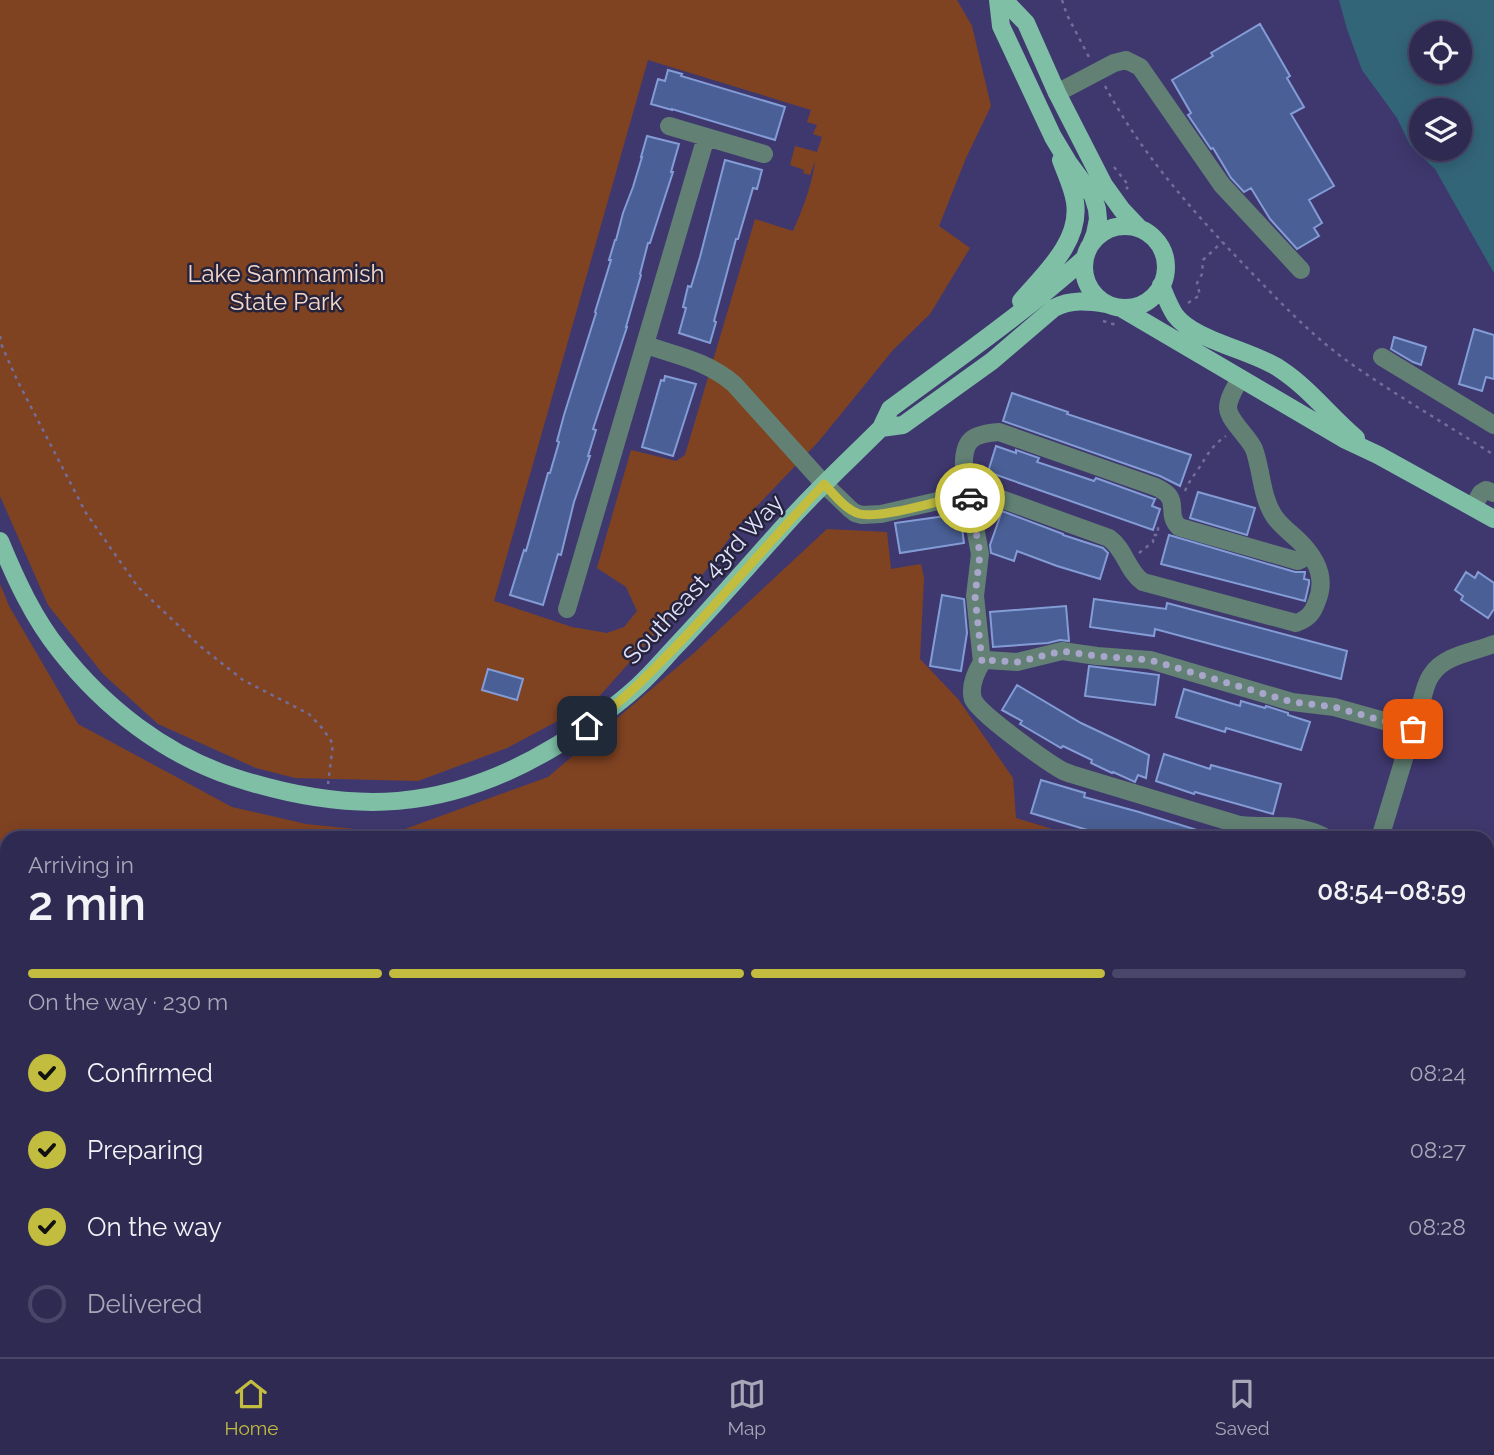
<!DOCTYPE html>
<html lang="en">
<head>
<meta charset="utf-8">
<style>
  body { margin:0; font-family:Raleway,sans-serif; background:#3b365c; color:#f1f3f6; height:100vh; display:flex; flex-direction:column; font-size:26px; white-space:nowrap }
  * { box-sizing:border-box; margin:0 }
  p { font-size:23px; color:#a7a7b8 }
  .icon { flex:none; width:38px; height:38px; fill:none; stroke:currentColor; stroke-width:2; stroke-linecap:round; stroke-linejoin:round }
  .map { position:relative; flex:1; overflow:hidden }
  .details { position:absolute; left:0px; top:831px; width:1494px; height:527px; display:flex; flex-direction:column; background:#2f2a52; border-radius:21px 21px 0 0; box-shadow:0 4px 18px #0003,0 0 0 2px #4a4669 }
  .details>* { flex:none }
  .controls { position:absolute; left:1409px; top:21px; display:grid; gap:14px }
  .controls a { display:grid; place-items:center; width:63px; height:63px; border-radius:50%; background:#2f2a52; box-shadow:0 4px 18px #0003,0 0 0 2px #4a4669; font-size:35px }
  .pin { position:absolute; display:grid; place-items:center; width:60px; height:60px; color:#fff; margin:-30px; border-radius:14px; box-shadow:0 4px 10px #0006 }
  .courier { position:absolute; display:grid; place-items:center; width:70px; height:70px; margin:-35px; border:5px solid #c2bd3f; border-radius:50%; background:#fff; color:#222; box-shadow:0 2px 9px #0007 }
  .headline em { font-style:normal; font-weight:600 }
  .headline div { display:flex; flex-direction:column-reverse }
  .headline { display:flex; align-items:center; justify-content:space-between; height:119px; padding:0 28px }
  h1 { font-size:46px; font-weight:600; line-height:52px }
  .bar { display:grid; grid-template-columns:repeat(4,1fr); gap:10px 7px; align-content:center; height:84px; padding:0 28px }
  .bar i { height:9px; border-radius:5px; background:#4a4669 }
  .bar .active { background:#c2bd3f }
  .bar p { grid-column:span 4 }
  ol { padding:0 28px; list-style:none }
  li { display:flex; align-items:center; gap:21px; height:77px }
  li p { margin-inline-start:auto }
  li .icon { padding:7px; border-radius:50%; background:#c2bd3f; color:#111; stroke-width:4 }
  li:last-child { color:#a7a7b8 }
  li i { width:38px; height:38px; border:4px solid #4a4669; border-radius:50% }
  .tab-bar { display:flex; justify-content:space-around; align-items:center; height:98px; border-top:2px solid #4a4669; background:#2f2a52; font-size:19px; color:#a7a7b8 }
  .tab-bar a { display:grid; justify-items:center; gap:4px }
  .tab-bar .active { color:#c2bd3f }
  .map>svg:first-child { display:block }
</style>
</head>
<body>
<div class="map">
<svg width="1494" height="1357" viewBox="0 0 1494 1357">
  <rect width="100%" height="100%" fill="#3f386e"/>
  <path fill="#804322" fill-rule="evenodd" d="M0 0H957L972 26 991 106 966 158 939 226 970 248 930 314 893 350 819 441 739 525 679 607 595 701 507 748 418 781 295 778 256 768 158 724 103 674 48 605 0 496ZM648 60 811 110 807 122 817 125 813 134 822 137 817 152 795 146 790 165 804 170 803 173 810 175 815 161C812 186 803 208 793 231L755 219 685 455 676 461 631 450 597 568 626 587 637 611 624 627 607 633 572 627 494 601Z
    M827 529 887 532 891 569 921 564 924 578 920 659 958 699 1013 778 1016 818 1082 838H7V1351H1241L1240 1357H0V584L9 606 78 724 232 807 306 824 394 833 548 777 694 653Z
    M1494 1198V1305L1488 1297V1215Z"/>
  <path fill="#336579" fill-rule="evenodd" d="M1339 0H1494V273L1435 169 1410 145 1397 118 1362 70 1347 29ZM1421 33H1460V72H1421ZM1421 110H1460V149H1421Z"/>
  <path fill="#4a5f95" stroke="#849cd6" stroke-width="2" d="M1260 24 1290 76 1287 78 1304 107 1291 114 1334 186 1309 200 1322 223 1314 228 1319 236 1297 249 1270 219 1251 188 1244 192 1231 178 1213 148 1211 149 1188 115 1191 113 1172 80 1213 56 1211 53Z
    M668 70 682 74 681 76 785 107 775 140 672 109V110L651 104 658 79 665 81Z
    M647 136 679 144 671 172H673L650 243H648L640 274 641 275 626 327H627L593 429 596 430 588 456H590L574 502 561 555 558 554 543 605 510 595 524 550 526 551 548 473H550L559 442 557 441 564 415 596 313 595 312 611 260H609L615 240H616L623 213 633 187 642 157H641Z
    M725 160 762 170 757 189 753 188 738 239H736L714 321 716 322 710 343 679 333 686 308 683 307 688 286 691 287 700 257Z
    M1474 329 1494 335V379L1486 377 1482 391 1459 384Z
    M1394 337 1426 347 1421 365 1413 362 1391 349Z
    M665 376 696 384 673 456 642 447 661 380 664 381Z
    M1012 393 1068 412 1067 414 1191 455 1180 486 1160 476 1003 421Z
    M996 446 1016 453V450L1039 458 1037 462 1094 481 1096 478 1154 499H1155L1152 506 1160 509 1153 530 988 472Z
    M1198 492 1255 508 1247 535 1190 518Z
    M1002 511 1063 534V535L1103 548 1108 553 1100 579 1057 566 1017 551 1014 561 991 553 990 545Z
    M960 514 964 543 900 553 895 523Z
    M1169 535 1295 572H1305L1304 579 1309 580V584L1305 601 1161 564Z
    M1466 572 1475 578 1478 572 1494 583V609L1488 618 1461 600 1463 596 1455 590Z
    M942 595 964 599 967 633 961 671 930 666Z
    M1094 599 1166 609 1167 603 1347 651 1341 679 1155 629 1154 636 1090 627Z
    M1066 606 1069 641 1060 640 1048 643 993 647 990 612Z
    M1089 666 1159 675 1155 705 1085 696Z
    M488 669 523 679 517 700 482 690Z
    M1017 685 1081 723 1149 755 1146 778 1138 775 1135 782 1113 772 1112 773 1091 763 1092 760 1063 746 1061 748 1020 724 1022 721 1002 710Z
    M1184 689 1240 706 1241 701 1265 708 1266 706 1288 713V715L1310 722 1301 750 1226 728 1225 732 1176 717Z
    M1164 754 1210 769 1211 765 1281 784 1273 814 1195 792 1194 794 1156 781Z
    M1041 780 1085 793 1084 797 1139 812 1213 835V838H1103L1104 835 1031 813Z"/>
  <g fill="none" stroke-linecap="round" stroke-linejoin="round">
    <path stroke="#726d9a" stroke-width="2.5" stroke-dasharray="3.5 5" stroke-linecap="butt" d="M1062 0 1067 15 1090 59
      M1105 86C1142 155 1195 214 1249 270 1281 303 1312 336 1350 363 1397 396 1446 424 1494 455
      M1114 167 1129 186 1126 189
      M1188 303 1200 295 1197 283 1202 274 1203 260 1222 242
      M1103 321 1116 325
      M0 336 2 346 17 380 86 513 138 587 200 646 243 680 309 714 323 729 333 744 328 784
      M1185 491C1188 483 1192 478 1197 471 1207 456 1211 446 1226 436
      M1139 553 1153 542V535H1158V525"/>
    <path stroke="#628174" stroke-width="18" d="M1057 93 1114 63 1126 60 1140 67 1222 185 1301 270
      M669 126 764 154
      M646 345C678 356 707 361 734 384L824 484 850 509 855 513 862 515 881 514 964 495 983 494 990 495 1109 538C1125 549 1127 571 1143 582L1296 623C1308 619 1313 613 1317 601 1327 577 1315 556 1297 539 1289 532 1280 525 1274 516 1261 496 1262 471 1254 449 1248 436 1229 421 1228 408 1228 398 1235 388 1240 379
      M1382 357 1494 425
      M1473 507 1481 493 1486 490 1494 493
      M567 609 706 137
      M982 662 975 596 980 554 964 467C963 439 973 434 999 432L1156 487C1160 489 1164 491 1167 494 1177 503 1167 516 1179 527L1298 561 1310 555
      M982 662 986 660 1017 662 1062 651 1097 656 1150 660 1292 702 1334 707 1413 729
      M982 662C976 672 969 686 973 699 978 713 1047 762 1063 771L1071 774 1240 825C1258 827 1276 825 1293 827 1305 829 1317 833 1327 838
      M1380 838 1423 696C1425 689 1427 680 1432 674 1444 655 1474 652 1494 644
      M1488 963 1494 965
      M1361 1351 1362 1357"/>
    <path stroke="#7ebfa5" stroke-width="18" d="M998 0 1001 26 1053 137 1068 162 1093 196 1097 209 1098 219 1095 234 1091 244
      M1004 0 1026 23 1057 93 1104 185 1122 210 1140 229
      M1084 267a41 41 0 1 1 82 0a41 41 0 1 1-82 0Z
      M1161 285C1165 295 1169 306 1175 315 1194 341 1252 350 1280 369 1309 388 1330 416 1356 438
      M1021 301C1044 274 1081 242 1075 202 1073 188 1066 174 1061 160
      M1121 308 1344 439 1378 455 1494 519
      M881 428 903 425 992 361 1054 308C1071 299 1088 301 1107 304
      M0 541C16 580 34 619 60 651 105 708 164 754 233 777 352 816 447 812 556 746 585 728 613 709 638 686 651 674 662 661 674 648 712 608 748 566 785 525 815 491 849 460 881 428L890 409C956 360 1024 313 1085 258"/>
  </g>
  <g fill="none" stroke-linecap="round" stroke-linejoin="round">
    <path stroke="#a8a6ca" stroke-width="7" stroke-dasharray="0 12.6" d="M970 498 980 554 975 596 982 662 986 660 1017 662 1062 651 1097 656 1150 660 1292 702 1334 707 1413 729"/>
    <path stroke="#c2bd3f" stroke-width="9" d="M587 726C623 702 652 671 682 640 730 589 775 535 824 484 834 494 844 508 857 513 874 521 943 500 964 495L970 494V498"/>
  </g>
  <g text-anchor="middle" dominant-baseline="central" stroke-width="5" stroke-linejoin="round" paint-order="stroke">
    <g font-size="24" fill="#f4d7c9" stroke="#26243d">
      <text x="286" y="273">Lake Sammamish<tspan x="286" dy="28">State Park</tspan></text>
    </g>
    <g font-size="24" fill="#e1e1fb" stroke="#26243d">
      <text transform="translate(703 579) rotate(-47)">Southeast 43rd Way</text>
    </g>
  </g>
</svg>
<div class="controls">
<a><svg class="icon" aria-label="locate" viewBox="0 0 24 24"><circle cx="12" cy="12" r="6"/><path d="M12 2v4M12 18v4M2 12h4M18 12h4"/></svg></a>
<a><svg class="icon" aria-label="layers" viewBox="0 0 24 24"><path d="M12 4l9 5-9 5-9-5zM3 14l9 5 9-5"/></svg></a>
</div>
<div class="pin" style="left:1413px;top:729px;background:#ea580c"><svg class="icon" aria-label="bag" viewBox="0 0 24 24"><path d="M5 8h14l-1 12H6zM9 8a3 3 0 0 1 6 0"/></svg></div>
<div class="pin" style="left:587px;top:726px;background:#1f2937"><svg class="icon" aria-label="home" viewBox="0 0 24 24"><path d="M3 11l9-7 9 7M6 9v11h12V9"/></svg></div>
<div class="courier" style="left:970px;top:498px"><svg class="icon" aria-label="car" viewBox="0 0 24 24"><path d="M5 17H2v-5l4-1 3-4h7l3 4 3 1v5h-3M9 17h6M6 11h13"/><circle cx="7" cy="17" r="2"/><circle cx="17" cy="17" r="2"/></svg></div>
<section class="details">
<div class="headline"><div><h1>2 min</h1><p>Arriving in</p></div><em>08:54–08:59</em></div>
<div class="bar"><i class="active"></i><i class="active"></i><i class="active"></i><i></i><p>On the way · 230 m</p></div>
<ol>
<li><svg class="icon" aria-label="check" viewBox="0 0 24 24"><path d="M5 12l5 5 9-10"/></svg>Confirmed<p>08:24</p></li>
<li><svg class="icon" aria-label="check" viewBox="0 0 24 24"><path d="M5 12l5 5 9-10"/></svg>Preparing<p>08:27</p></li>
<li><svg class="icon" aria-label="check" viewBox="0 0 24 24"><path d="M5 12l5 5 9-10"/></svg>On the way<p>08:28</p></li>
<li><i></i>Delivered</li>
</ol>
</section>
</div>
<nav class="tab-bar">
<a class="active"><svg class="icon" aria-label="home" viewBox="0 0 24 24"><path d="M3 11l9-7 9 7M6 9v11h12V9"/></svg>Home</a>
<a><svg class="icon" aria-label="map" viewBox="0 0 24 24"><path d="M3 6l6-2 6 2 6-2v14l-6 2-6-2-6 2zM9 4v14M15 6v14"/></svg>Map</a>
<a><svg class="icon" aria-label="saved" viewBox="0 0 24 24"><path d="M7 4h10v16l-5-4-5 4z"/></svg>Saved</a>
</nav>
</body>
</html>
